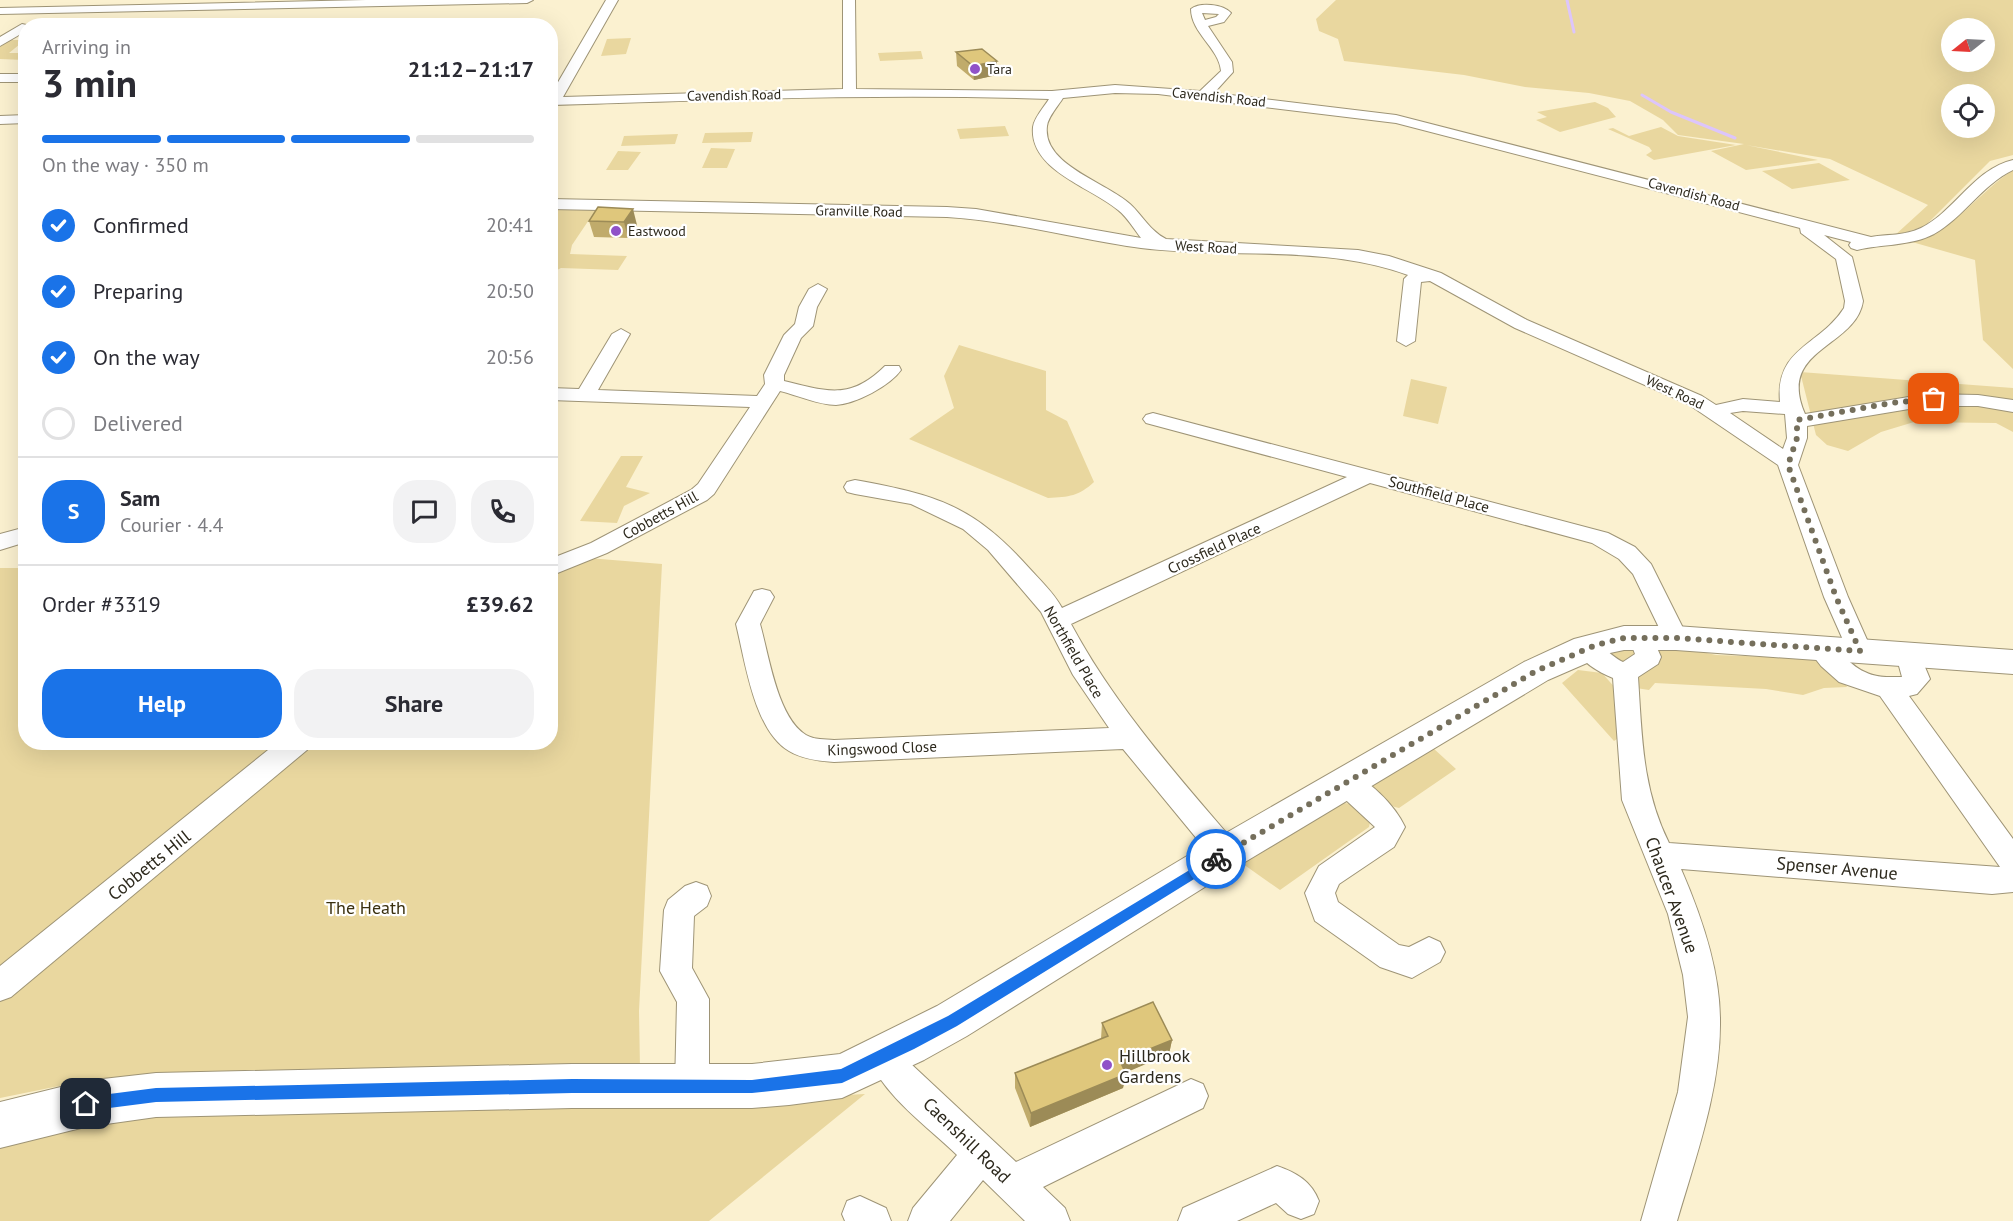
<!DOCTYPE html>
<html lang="en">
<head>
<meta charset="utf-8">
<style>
  body { margin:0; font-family:"PT Sans",sans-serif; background:#f2f2f3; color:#2b2b33; height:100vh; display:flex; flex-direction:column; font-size:22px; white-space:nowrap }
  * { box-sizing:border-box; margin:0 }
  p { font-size:20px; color:#7c7c81 }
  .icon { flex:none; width:33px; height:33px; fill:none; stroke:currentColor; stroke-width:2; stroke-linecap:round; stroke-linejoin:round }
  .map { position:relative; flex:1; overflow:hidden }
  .sheet { position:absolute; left:18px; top:18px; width:540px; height:732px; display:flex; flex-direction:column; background:#fff; border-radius:24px; box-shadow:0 6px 24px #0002 }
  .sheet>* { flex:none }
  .needle { width:39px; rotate:252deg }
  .buttons { position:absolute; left:1941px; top:18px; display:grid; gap:12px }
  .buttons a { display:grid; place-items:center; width:54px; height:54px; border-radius:50%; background:#fff; box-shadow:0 6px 24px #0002; font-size:30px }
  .pin { position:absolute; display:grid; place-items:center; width:51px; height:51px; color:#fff; margin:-26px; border-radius:12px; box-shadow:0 3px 9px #0006 }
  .courier { position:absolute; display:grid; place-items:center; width:60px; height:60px; margin:-30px; border:4px solid #1a73e8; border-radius:50%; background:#fff; color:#222; box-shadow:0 2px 8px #0007 }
  .head em { font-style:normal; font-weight:700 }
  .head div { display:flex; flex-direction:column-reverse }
  .head { display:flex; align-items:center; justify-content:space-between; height:102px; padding:0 24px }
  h1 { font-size:39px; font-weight:700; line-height:45px }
  .bar { display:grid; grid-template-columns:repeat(4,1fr); gap:9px 6px; align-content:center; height:72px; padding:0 24px }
  .bar i { height:8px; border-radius:4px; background:#e1e1e2 }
  .bar .on { background:#1a73e8 }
  .bar p { grid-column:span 4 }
  .line { display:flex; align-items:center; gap:15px; padding:0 24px; border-top:2px solid #e1e1e2 }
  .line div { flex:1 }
  .round { display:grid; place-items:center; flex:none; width:63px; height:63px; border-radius:24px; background:#f2f2f3 }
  ol { padding:0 24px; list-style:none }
  li { display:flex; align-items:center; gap:18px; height:66px }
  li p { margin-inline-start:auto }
  li .icon { padding:6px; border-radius:50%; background:#1a73e8; color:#fff; stroke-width:4 }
  li:last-child { color:#7c7c81 }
  li i { width:33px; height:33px; border:3px solid #e1e1e2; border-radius:50% }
  .action { display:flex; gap:12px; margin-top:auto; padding:12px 24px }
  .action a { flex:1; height:69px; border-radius:24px; background:#1a73e8; color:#fff; font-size:24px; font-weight:700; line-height:69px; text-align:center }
  .action a+a { background:#f2f2f3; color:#2b2b33 }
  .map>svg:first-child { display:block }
</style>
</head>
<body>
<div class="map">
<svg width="2013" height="1221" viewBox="0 0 2013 1221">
  <rect width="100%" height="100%" fill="#fbf1d0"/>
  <path fill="#e9d79f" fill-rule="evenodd" d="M1336 0H2013V155L1990 161 1925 226 1894 236 1928 205 1830 159 1746 145 1818 160 1746 170 1711 151 1744 144 1678 135 1663 120 1630 101 1589 93 1525 87 1464 75 1344 61 1338 39 1319 31 1316 19ZM1952 28H1984V62H1952ZM1952 94H1984V128H1952Z
    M631 38 626 54 601 56 607 39Z
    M10 40H25L9 53H23L25 60 0 59V47Z
    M921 51 923 59 880 61 878 53Z
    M1595 102 1608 108 1616 117 1560 132 1536 120 1547 117 1537 112Z
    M1005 126 1009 136 960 139 957 129Z
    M1661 127 1678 136 1736 145 1654 160 1646 155 1652 151 1649 147 1608 129 1613 128 1629 136Z
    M753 132 751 142 702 143 705 133Z
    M678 134 675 144 621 146 624 136Z
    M711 148 735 149 727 168H702Z
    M618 151 641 152 628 170H606Z
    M1819 163 1850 180 1792 189 1762 171Z
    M2013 170V369L1983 340 1975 260 1912 242C1954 231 1979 192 2013 170Z
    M551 204 599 205 572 245 570 254 627 256 618 270 561 268 551 273Z
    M959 345 1046 371V410L1067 421 1094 482C1079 496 1069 497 1048 498L909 439 954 408 944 376Z
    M1800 372 2013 388V432L1996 423 1914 422 1881 432 1848 451 1827 445 1816 435Z
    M1411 379 1447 387 1438 424 1403 416Z
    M621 456H643L626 487 650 493 624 506 617 523 580 521Z
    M588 558 662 564 639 1011 640 1068 171 1074 64 1085 0 1098V995L306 743 550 742 551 571Z
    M0 568H25L26 742 287 743 0 976Z
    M1684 648 1716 655 1829 659 1840 673 1847 687 1824 688 1803 695 1766 689 1655 683 1649 690 1636 688C1635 663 1621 659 1599 651Z
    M1578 670 1602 673 1617 690 1620 737 1614 741 1562 683Z
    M1433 748 1456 769 1399 808C1388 806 1376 797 1373 785Z
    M1343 803 1355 804 1370 822 1369 827 1280 890 1243 864Z
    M865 1094 709 1221H0V1143L133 1115 625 1107Z"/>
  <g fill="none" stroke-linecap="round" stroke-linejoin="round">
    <path stroke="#ddc5fb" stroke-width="3" d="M1567 0 1574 32
      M1642 95 1671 112 1735 138"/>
    <g stroke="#9e9476" stroke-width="2">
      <path id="minor" d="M366 0H533L527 3 0 14V8Z
        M606 0H618L563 97 843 89V0H855L856 89 1052 91 1115 85 1200 91 1221 71C1219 48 1191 33 1191 9 1200 2 1223 4 1231 13L1224 22 1208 26 1232 62 1233 72 1214 93 1396 115 1871 237C1887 234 1905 236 1921 228 1955 211 1974 169 2013 160V170C1982 185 1964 217 1934 234 1911 246 1882 244 1857 250L1851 248 1849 245 1851 242 1824 235 1852 257 1863 301C1856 348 1776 348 1805 414L1927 394 1978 395 2013 400V412L1978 406H1927L1807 426V438L1798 465 1848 597 1872 651 1869 658 1860 660 1851 658 1824 597 1778 465 1688 404 1515 328 1430 281 1421 282 1415 341 1406 346 1397 341 1404 279 1408 275C1324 244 1229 259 1141 248 1076 239 1013 221 947 217L550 209V199L947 207 976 209 1141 238C1134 229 1127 217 1118 210 1091 187 1029 170 1033 127 1034 118 1044 107 1049 99 883 93 717 100 550 105V96ZM1202 13 1219 14 1216 17 1205 20ZM1115 93 1158 94 1396 123 1800 228 1801 233 1836 259 1845 301 1844 308C1820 346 1775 347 1780 402L1743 399 1716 405 1702 396 1527 320 1441 273 1389 256 1358 250 1166 239C1150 231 1143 216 1130 204 1106 182 1042 165 1047 126 1048 117 1058 106 1063 98ZM1743 411 1785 414 1787 438 1783 449 1730 413Z
        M22 24 31 26H26V31L0 46V37Z
        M0 74H26V82H0Z
        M26 115V123L0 124V116Z
        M818 284 827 289 817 307 813 326 801 338 784 375V381C826 391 850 401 885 366H899L901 370C890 386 855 404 836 405 819 405 797 395 780 391L714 494 707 500 607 553 550 576V559L591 543 691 490 698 484 750 407 550 400V388L579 389 612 334 621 329 630 334 598 390 757 396 765 384 764 375 784 335 795 324 799 307 809 289Z
        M1153 413 1608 533 1635 547 1651 564 1688 638 1685 644 1676 647 1667 644 1633 574 1619 559 1592 543 1370 483 1071 624C1115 706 1176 774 1236 844L1241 853 1236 862 1226 866 1216 862 1123 749 834 762C819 761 802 759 789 751 754 731 745 660 736 624L754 591 762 589 770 591 774 597 760 624C769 655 777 717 806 735 814 740 825 739 834 740L1109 728 1073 675 1041 612 988 550 963 529 911 504 855 494 847 492 844 487 847 482 855 480C937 495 973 505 1030 569 1041 581 1054 593 1062 608L1347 477 1146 423 1143 419 1146 415Z
        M26 527V542L0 550V534Z
        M1641 629 1650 632 1661 657 1658 664 1638 677C1642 736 1642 789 1669 843L2000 867 1880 696 1839 682 1821 666 1807 648 1810 641C1832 635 1845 664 1865 672 1876 678 1890 677 1902 677L1896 655 1899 648 1908 646 1917 648 1930 679 1917 694 1909 696 2013 839V892L1992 894 1681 869C1701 915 1720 969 1720 1020 1721 1088 1696 1156 1677 1221H1641L1678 1092 1688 1017 1683 975 1668 914 1622 800 1613 678C1598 672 1582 662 1574 648L1577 641C1597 636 1607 654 1623 662L1635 654 1629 638 1632 632Z
        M278 742H311L307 750 11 997 0 1001V966Z
        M1345 771C1368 778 1395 805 1405 827L1394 847 1339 884 1335 893 1338 902 1399 945 1409 947 1429 937 1440 942 1445 952 1440 962 1412 978 1380 967 1315 921 1305 893 1319 866 1375 827 1335 790 1331 782 1335 774Z
        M696 882 707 886 711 896 707 906 694 916 692 968 709 999V1087L704 1099 692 1104 680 1099 675 1087 677 1002 660 971 664 910 668 900 685 886Z
        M885 1040 897 1045 910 1063 1016 1162 1191 1079 1203 1084 1208 1096 1203 1108 1043 1187 1065 1208 1070 1221H1025L983 1180 950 1221H908L913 1208 957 1155C927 1126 885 1097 868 1057L873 1045Z
        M1277 1166C1297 1173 1311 1181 1319 1201L1314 1214 1301 1219 1288 1214 1276 1203 1237 1221H1178L1183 1208Z
        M860 1196 886 1208 891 1221H845L842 1214 847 1201Z"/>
    </g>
    <g stroke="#9e9476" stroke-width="2">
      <path id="major" d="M1624 626H1676L2013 650V674L1676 650H1624L1610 653 1548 680 1240 865 967 1036 924 1060 842 1098 789 1105 752 1108H572L156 1117 85 1127 0 1148V1102L85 1081 156 1073 572 1064H752L840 1054 937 1006 1212 841 1524 662 1574 639Z"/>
    </g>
    <use href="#minor" fill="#fff" fill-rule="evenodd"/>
    <use href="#major" fill="#fff" fill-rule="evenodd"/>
  </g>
  <path fill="#c0ab6b" d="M956 52 997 75 974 80 957 66Z
    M598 207 637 225 628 238 594 237 589 221Z
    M1102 1023 1172 1040 1169 1054 1126 1072 1123 1088 1030 1127 1015 1088V1073L1101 1039Z"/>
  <path fill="#9c8b57" d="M997 61V75L974 80 973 66Z
    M633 209 637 225 628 238 624 222Z
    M1172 1040 1169 1054 1118 1076 1120 1061Z
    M1126 1074 1123 1088 1030 1127 1031 1113Z"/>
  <path fill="#dfc77c" stroke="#9c8b57" stroke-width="1.5" d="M982 49 997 61 973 66 956 52Z
    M598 207 633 209 624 222 589 221Z
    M1153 1002 1172 1040 1120 1061 1126 1074 1031 1113 1015 1073 1108 1036 1102 1023Z"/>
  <path fill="#1a73e8" d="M1216 854 1220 856V863L957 1026 914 1049 842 1083 752 1093H572L156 1102 86 1111 79 1104 86 1097 156 1088 572 1079 752 1080 841 1069 948 1016Z"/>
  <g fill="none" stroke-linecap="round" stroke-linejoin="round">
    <path stroke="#756f5c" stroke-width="6" stroke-dasharray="0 10.8" d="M1216 859 1536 671 1596 645 1624 638H1676L1860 651 1836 597 1788 465 1797 438V420L1891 403 1934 399"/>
  </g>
  <g fill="#9052c8" stroke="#fff" stroke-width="2">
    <circle cx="975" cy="69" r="6"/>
    <circle cx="616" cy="231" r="6"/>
    <circle cx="1107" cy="1065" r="6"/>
  </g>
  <g text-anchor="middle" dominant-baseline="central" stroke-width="4.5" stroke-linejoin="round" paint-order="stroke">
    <g font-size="14" fill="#2d291d" stroke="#fff" text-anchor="start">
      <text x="987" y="69">Tara</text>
      <text x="628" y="231">Eastwood</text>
    </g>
    <g font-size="14" fill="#2d291d" stroke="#fff">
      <text transform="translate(734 95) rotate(-1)">Cavendish Road</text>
      <text transform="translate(1219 97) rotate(6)">Cavendish Road</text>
      <text transform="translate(1694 194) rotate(15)">Cavendish Road</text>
      <text transform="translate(859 211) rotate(1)">Granville Road</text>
      <text transform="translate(1206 247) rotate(3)">West Road</text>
      <text transform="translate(1675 392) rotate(25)">West Road</text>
    </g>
    <g font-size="15" fill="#2d291d" stroke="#fff">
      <text transform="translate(1439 494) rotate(15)">Southfield Place</text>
      <text transform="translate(660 515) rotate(-29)">Cobbetts Hill</text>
      <text transform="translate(1214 548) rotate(-25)">Crossfield Place</text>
      <text transform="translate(1074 652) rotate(60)">Northfield Place</text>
      <text transform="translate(882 748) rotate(-2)">Kingswood Close</text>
    </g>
    <g font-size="18" fill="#2d291d" stroke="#fff">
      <text transform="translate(149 865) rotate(-39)">Cobbetts Hill</text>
      <text transform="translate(1837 868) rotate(5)">Spenser Avenue</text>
      <text transform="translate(1672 895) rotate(70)">Chaucer Avenue</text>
      <text transform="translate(967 1140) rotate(44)">Caenshill Road</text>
    </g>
    <g font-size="18" fill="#3a300f" stroke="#fff">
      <text x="366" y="907">The Heath</text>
    </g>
    <g font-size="18" fill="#2d291d" stroke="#fff" text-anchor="start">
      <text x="1119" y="1055">Hillbrook<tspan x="1119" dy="21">Gardens</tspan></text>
    </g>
  </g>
</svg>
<div class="buttons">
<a><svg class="needle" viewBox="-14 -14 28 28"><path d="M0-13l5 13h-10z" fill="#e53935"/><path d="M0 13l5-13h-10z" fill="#7c7c81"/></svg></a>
<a><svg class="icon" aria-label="locate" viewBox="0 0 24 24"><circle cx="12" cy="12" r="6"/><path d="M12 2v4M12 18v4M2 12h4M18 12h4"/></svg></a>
</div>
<div class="pin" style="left:1934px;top:399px;background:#ea580c"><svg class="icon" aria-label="bag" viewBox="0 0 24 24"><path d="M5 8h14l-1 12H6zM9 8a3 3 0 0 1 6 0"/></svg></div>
<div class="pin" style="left:86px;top:1104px;background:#1f2937"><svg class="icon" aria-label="home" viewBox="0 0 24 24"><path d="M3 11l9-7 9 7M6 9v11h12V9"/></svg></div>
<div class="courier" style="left:1216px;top:859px"><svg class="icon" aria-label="bike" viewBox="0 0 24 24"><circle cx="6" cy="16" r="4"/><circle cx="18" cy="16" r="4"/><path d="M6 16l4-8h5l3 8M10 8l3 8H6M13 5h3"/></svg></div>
<section class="sheet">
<div class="head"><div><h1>3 min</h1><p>Arriving in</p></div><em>21:12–21:17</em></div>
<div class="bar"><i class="on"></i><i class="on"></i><i class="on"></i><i></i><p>On the way · 350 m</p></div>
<ol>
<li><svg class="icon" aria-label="check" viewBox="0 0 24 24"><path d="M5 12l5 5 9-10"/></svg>Confirmed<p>20:41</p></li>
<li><svg class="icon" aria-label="check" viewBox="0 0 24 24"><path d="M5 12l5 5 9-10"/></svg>Preparing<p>20:50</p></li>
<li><svg class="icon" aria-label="check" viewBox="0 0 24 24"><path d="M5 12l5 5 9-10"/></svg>On the way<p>20:56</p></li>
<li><i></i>Delivered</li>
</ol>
<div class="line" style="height:108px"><b class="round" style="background:#1a73e8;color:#fff">S</b><div><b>Sam</b><p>Courier · 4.4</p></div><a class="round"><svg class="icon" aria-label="chat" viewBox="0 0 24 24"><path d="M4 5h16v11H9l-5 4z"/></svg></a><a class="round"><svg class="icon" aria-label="phone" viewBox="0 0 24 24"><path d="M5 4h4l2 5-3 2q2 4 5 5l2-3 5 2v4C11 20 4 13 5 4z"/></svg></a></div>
<div class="line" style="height:78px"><div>Order #3319</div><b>£39.62</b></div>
<div class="action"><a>Help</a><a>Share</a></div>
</section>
</div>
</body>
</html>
